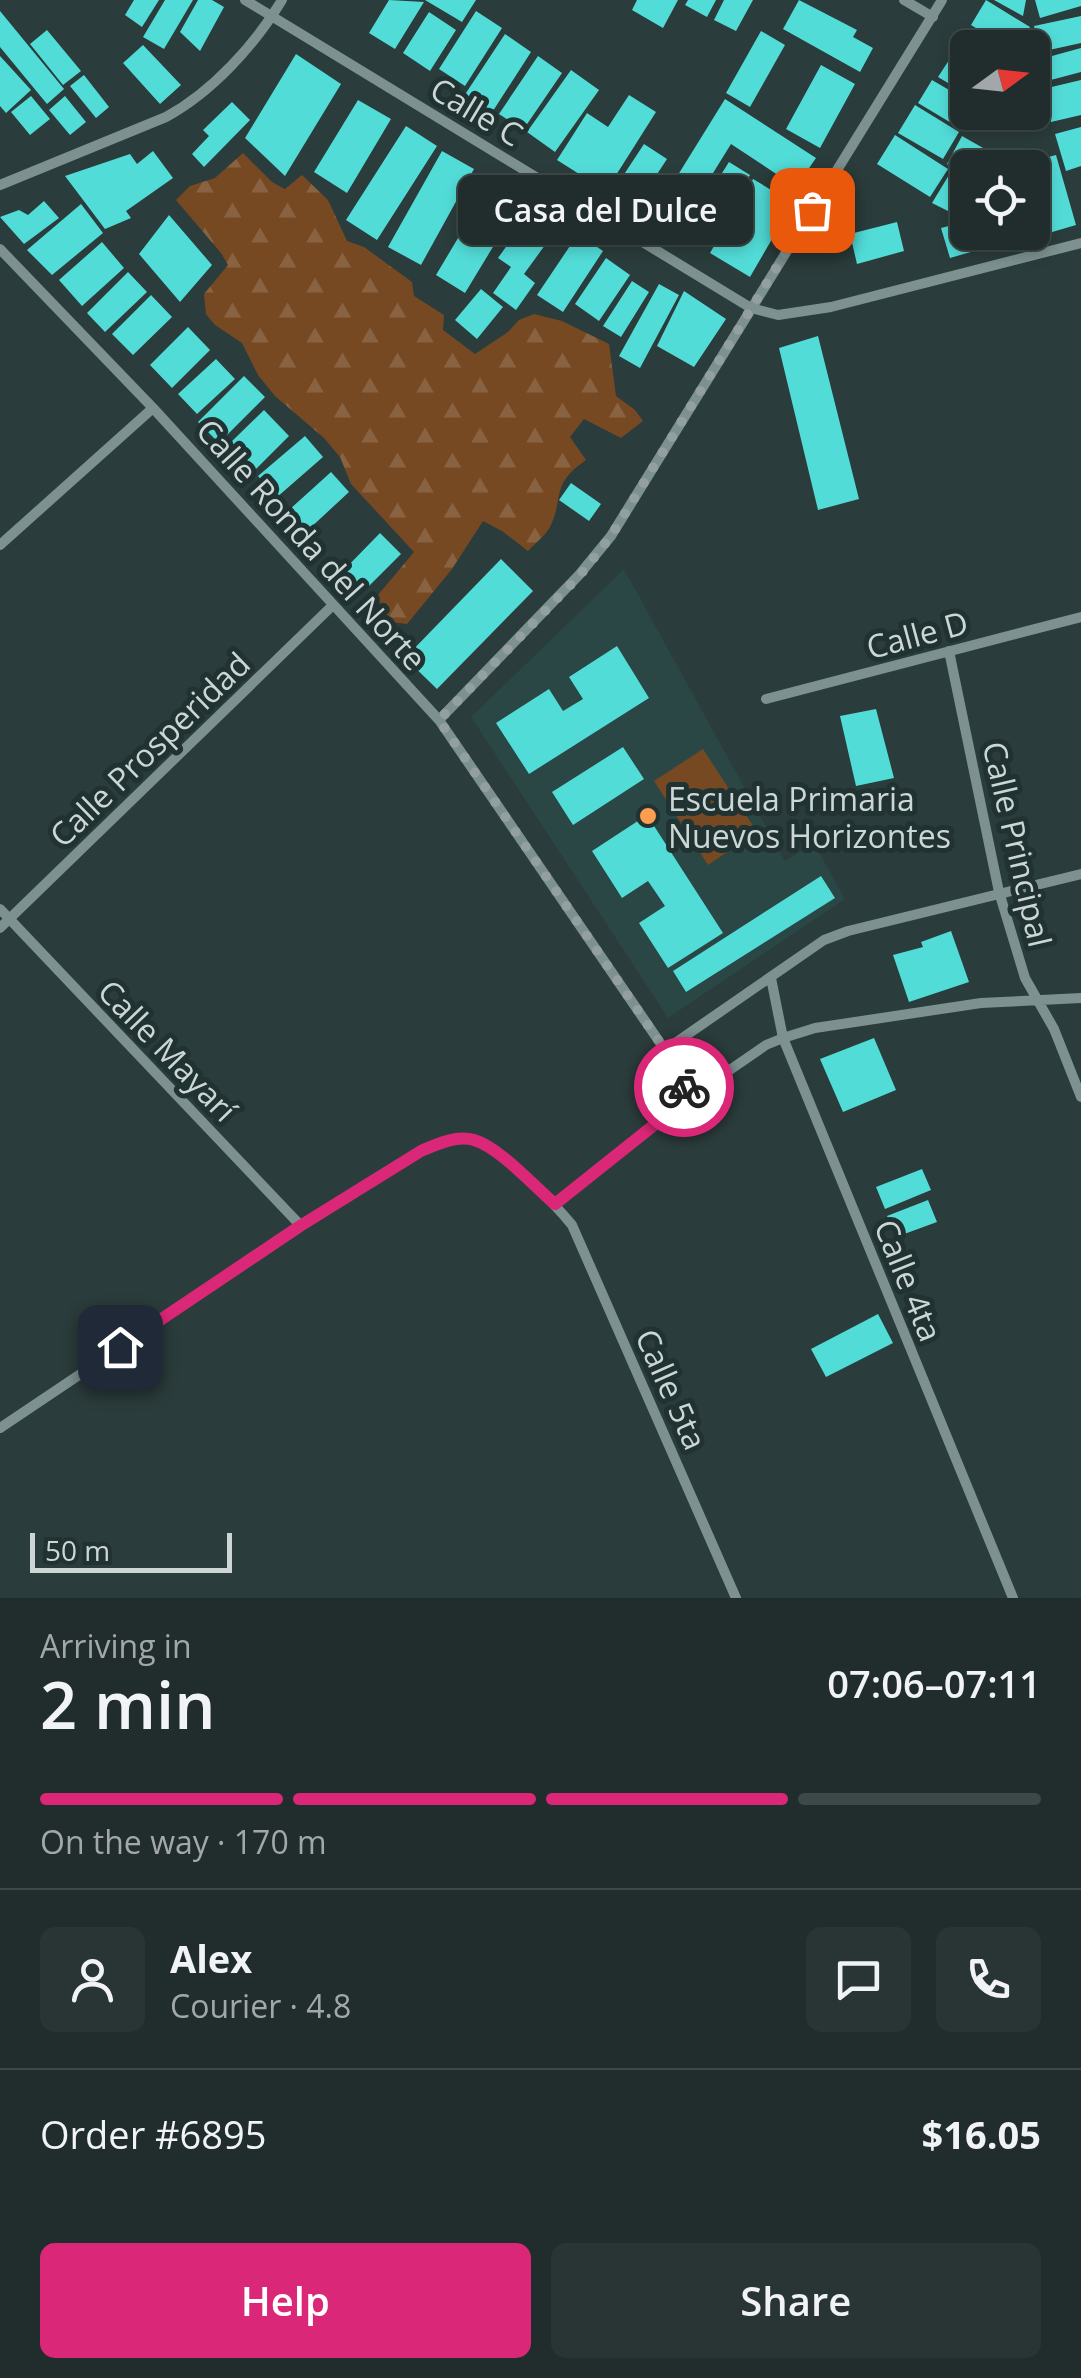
<!DOCTYPE html>
<html lang="en">
<head>
<meta charset="utf-8">
<style>
  body { margin:0; font-family:"Open Sans",sans-serif; background:#283534; color:#f1f3f6; height:100vh; display:flex; flex-direction:column; font-size:38px; white-space:nowrap }
  * { box-sizing:border-box; margin:0 }
  p { font-size:32px; color:#a2a8a9 }
  .icon { flex:none; width:55px; height:55px; fill:none; stroke:currentColor; stroke-width:2; stroke-linecap:round; stroke-linejoin:round }
  .map { position:relative; height:1598px; overflow:hidden }
  .sheet { display:flex; flex-direction:column; background:#202d2c; flex:1 }
  .sheet>* { flex:none }
  .needle { width:65px; rotate:75deg }
  .controls { position:absolute; left:950px; top:30px; display:grid; gap:20px }
  .controls a { display:grid; place-items:center; width:100px; height:100px; border-radius:15px; background:#202d2c; box-shadow:0 5px 15px #0003,0 0 0 2px #3d4948; font-size:50px }
  .scale { position:absolute; left:30px; bottom:25px; width:202px; box-sizing:border-box; padding-left:10px; border:5px solid #cbd6d5; border-top:0; font-size:28px; line-height:35px; white-space:nowrap; color:#cbd6d5; -webkit-text-stroke:8px #203231; paint-order:stroke }
  .pin { position:absolute; display:grid; place-items:center; width:85px; height:85px; color:#fff; margin:-42px; border-radius:20px; box-shadow:0 5px 15px #0006 }
  .courier { position:absolute; display:grid; place-items:center; width:100px; height:100px; margin:-50px; border:8px solid #db2777; border-radius:50%; background:#fff; color:#222; box-shadow:0 2px 12px #0007 }
  .bubble { position:absolute; height:70px; border-radius:15px; background:#202d2c; box-shadow:0 5px 15px #0003,0 0 0 2px #3d4948; font-size:32px; font-weight:600; line-height:70px; text-align:center }
  .head em { font-style:normal; font-weight:600 }
  .head div { display:flex; flex-direction:column-reverse }
  .head { display:flex; align-items:center; justify-content:space-between; height:170px; padding:0 40px }
  h1 { font-size:65px; font-weight:600; line-height:75px }
  .bar { display:grid; grid-template-columns:repeat(4,1fr); gap:15px 10px; align-content:center; height:120px; padding:0 40px }
  .bar i { height:12px; border-radius:8px; background:#3d4948 }
  .bar .selected { background:#db2777 }
  .bar p { grid-column:span 4 }
  .line { display:flex; align-items:center; gap:25px; padding:0 40px; border-top:2px solid #3d4948 }
  .line div { flex:1 }
  .round { display:grid; place-items:center; flex:none; width:105px; height:105px; border-radius:15px; background:#283534 }
  .primary-button { display:flex; gap:20px; margin-top:auto; padding:20px 40px }
  .primary-button a { flex:1; height:115px; border-radius:15px; background:#db2777; color:#fff; font-size:40px; font-weight:600; line-height:115px; text-align:center }
  .primary-button a+a { background:#283534; color:#f1f3f6 }
  .map>svg:first-child { display:block }
</style>
</head>
<body>
<div class="map">
<svg width="1081" height="1598" viewBox="0 0 1081 1598">
  <defs>
    <pattern id="forest-firs" width="22" height="20" patternUnits="userSpaceOnUse" patternTransform="scale(2.5)"><rect width="22" height="20" fill="#774923"/><path d="M5 1l3.5 6h-7zM16 11l3.5 6h-7z" fill="#896242"/></pattern>
  </defs>
  <rect width="100%" height="100%" fill="#2a3c3b"/>
  <path fill="#2a4645" d="M624 569 785 861 814 843 845 899 668 1018 471 717Z"/>
  <path fill="#774923" d="M703 749 757 832 708 865 654 781Z"/>
  <path fill="url(#forest-firs)" d="M243 153 272 182 285 189 302 175 328 200 347 241 364 247 412 282 414 296 444 315 443 330 475 354 508 332 519 320 534 314 562 321 609 344 616 396 635 410 643 421 621 438 584 419 570 437 586 460C550 485 565 495 550 527 545 536 535 543 528 551L502 531 483 521 452 569 407 624 391 622 381 607 378 595 414 552 351 484 340 457 324 438 275 396 258 375 242 343 215 325 206 314 204 294 228 265 221 253 176 200 190 186 215 178Z"/>
  <path fill="#52dcd8" d="M134 0H159L142 27 125 15Z
    M165 0H193L164 49 143 37Z
    M198 0H212L224 7 200 51 180 32Z
    M389 0 424 2 395 49 369 33Z
    M425 0H476L462 22Z
    M637 0H678L663 28 632 10Z
    M688 0H716L707 17 685 5Z
    M724 0H753L736 31 714 20Z
    M799 0 857 30 853 37 873 48 860 72 783 29Z
    M986 0 1030 27 1018 48H1008L971 25Z
    M994 0H1026L1023 16Z
    M1035 0H1081V6L1040 18Z
    M0 11 64 89 47 104 0 47Z
    M476 11 502 28 465 86 439 69Z
    M429 12 456 30 430 71 403 53Z
    M1081 16V43L1040 52 1034 26Z
    M47 30 81 71 63 85 30 44Z
    M761 31 785 45 750 107 726 93Z
    M970 32 995 48H968V57L958 51Z
    M505 34 531 52 491 114 464 96Z
    M143 45 181 85 160 104 123 63Z
    M1081 48V72L1047 81 1041 59Z
    M296 54 341 84 285 176 245 138Z
    M953 54 968 63V95L938 77Z
    M0 56 31 90 6 113 0 106Z
    M538 56 562 73 523 130 499 114Z
    M821 65 855 84 820 148 786 129Z
    M571 70 599 90 555 152 527 132Z
    M84 75 109 107 96 118 70 86Z
    M932 80 968 101V111L958 127 918 103Z
    M1081 80V115L1051 122 1043 89Z
    M629 95 656 112 606 191 557 160 587 113 608 127Z
    M31 96 50 119 30 135 11 112Z
    M65 96 86 122 70 135 49 110Z
    M725 99 816 158 796 187 731 144 679 228 655 212Z
    M358 100 391 119 347 193 314 172Z
    M232 102 250 120 204 167 192 154 209 136 203 130Z
    M915 105 959 132 943 159 898 133Z
    M406 126 437 146 377 240 346 220Z
    M1081 127V166L1066 171 1055 134Z
    M895 135 948 169 930 197 877 164Z
    M962 136 1006 161 1002 168H968V175L947 164Z
    M644 144 667 159 640 200 617 185Z
    M153 151 173 178 126 211 131 218 105 229 65 176 130 154 137 164Z
    M442 151 474 169 421 265 388 247Z
    M1056 155 1076 225 1042 235 1032 200V168H1023L1022 164Z
    M729 162 750 175 705 247 684 233Z
    M952 170 968 180 966 220 932 203Z
    M753 179 793 203 750 277 710 253Z
    M492 181 522 199 465 293 436 275Z
    M44 201 59 218 24 244 0 217 19 210 28 215Z
    M81 204 103 233 52 275 27 250Z
    M169 215 212 265 180 302 139 254Z
    M968 221V232H1003L1005 242 950 258 941 228Z
    M897 222 904 251 857 264 850 234Z
    M523 223 548 241 524 274 535 283 516 310 493 293 511 267 498 258Z
    M578 234 603 251 563 312 537 295Z
    M102 242 124 268 82 306 59 280Z
    M606 258 630 275 599 321 575 304Z
    M128 272 147 292 105 332 87 313Z
    M632 281 649 292 621 337 603 326Z
    M659 284 679 295 640 368 619 356Z
    M481 289 503 307 477 339 455 320Z
    M684 291 726 319 694 367 657 346Z
    M151 295 172 317 133 355 112 334Z
    M188 327 210 350 172 388 150 365Z
    M818 336 859 499 818 510 779 348Z
    M216 359 235 379 197 414 178 394Z
    M244 376 265 397 219 443 198 422Z
    M264 410 289 436 253 472 227 446Z
    M305 436 323 457 276 498 258 476Z
    M331 472 349 492 308 530 289 510Z
    M571 483 601 504 589 521 559 500Z
    M380 533 401 554 362 593 341 573Z
    M501 559 533 591 437 689 405 658Z
    M617 646 649 698 529 774 496 723 549 689 563 711 583 699 569 677Z
    M876 709 894 778 856 786 840 716Z
    M623 747 644 779 573 825 552 792Z
    M647 815 723 933 668 968 639 923 665 906 648 881 622 898 592 851Z
    M821 876 835 898 686 992 673 971Z
    M951 931 969 982 909 1002 893 955 923 947 921 942Z
    M874 1038 896 1090 843 1112 820 1059Z
    M922 1169 931 1190 885 1209 876 1187Z
    M928 1200 937 1222 896 1237 887 1216Z
    M878 1314 893 1343 826 1377 811 1349Z"/>
  <g fill="none" stroke-linecap="round" stroke-linejoin="round">
    <path stroke="#7c9190" stroke-width="10" d="M245 0 751 308 778 315 831 307 1081 243
      M904 0 933 17
      M0 185 166 117C212 92 255 45 282 0
      M0 249 153 408 439 720 665 1050 689 1098
      M0 545 153 408
      M949 651 999 892 1025 978 1054 1029 1081 1097
      M766 699 1081 617
      M439 720 579 575 611 536 942 0
      M0 909 301 1226
      M0 928 332 606
      M771 978 783 1038 1013 1598
      M665 1050 824 940 848 931 1081 874
      M555 1204 689 1098 766 1045 783 1038 815 1028 981 1003 1081 998
      M0 1428 301 1226 421 1151C437 1144 457 1135 475 1140 500 1148 555 1204 572 1225L736 1598"/>
  </g>
  <g fill="none" stroke-linecap="round" stroke-linejoin="round">
    <path stroke="#93a09f" stroke-width="10" stroke-dasharray="0 18" d="M684 1087 665 1050 439 720 580 575 611 536 812 210"/>
    <path stroke="#db2777" stroke-width="12" d="M120 1347 300 1226 421 1151C437 1144 457 1135 474 1140 499 1147 535 1187 555 1204L688 1098 684 1087"/>
  </g>
  <circle fill="#fb9e50" stroke="#203231" stroke-width="4" cx="648" cy="816" r="10"/>
  <g text-anchor="middle" dominant-baseline="central" stroke-width="10" stroke-linejoin="round" paint-order="stroke">
    <g font-size="32" fill="#cbd6d5" stroke="#203231">
      <text transform="translate(477 111) rotate(31)">Calle C</text>
      <text transform="translate(312 544) rotate(48)">Calle Ronda del Norte</text>
      <text transform="translate(917 634) rotate(-15)">Calle D</text>
      <text transform="translate(149 749) rotate(-44)">Calle Prosperidad</text>
      <text transform="translate(1018 844) rotate(77)">Calle Principal</text>
      <text transform="translate(168 1050) rotate(46)">Calle Mayarí</text>
      <text transform="translate(909 1280) rotate(68)">Calle 4ta</text>
      <text transform="translate(672 1389) rotate(66)">Calle 5ta</text>
    </g>
    <g font-size="32" fill="#cbd6d5" stroke="#203231" text-anchor="start">
      <text x="668" y="798">Escuela Primaria<tspan x="668" dy="37">Nuevos Horizontes</tspan></text>
    </g>
  </g>
</svg>
<div class="controls">
<a><svg class="needle" viewBox="-14 -14 28 28"><path d="M0-13l5 13h-10z" fill="#e53935"/><path d="M0 13l5-13h-10z" fill="#a2a8a9"/></svg></a>
<a><svg class="icon" aria-label="locate" viewBox="0 0 24 24"><circle cx="12" cy="12" r="6"/><path d="M12 2v4M12 18v4M2 12h4M18 12h4"/></svg></a>
</div>
<div class="scale">50 m</div>
<div class="pin" style="left:812px;top:210px;background:#ea580c"><svg class="icon" aria-label="bag" viewBox="0 0 24 24"><path d="M5 8h14l-1 12H6zM9 8a3 3 0 0 1 6 0"/></svg></div>
<div class="pin" style="left:120px;top:1347px;background:#1f2937"><svg class="icon" aria-label="home" viewBox="0 0 24 24"><path d="M3 11l9-7 9 7M6 9v11h12V9"/></svg></div>
<div class="courier" style="left:684px;top:1087px"><svg class="icon" aria-label="bike" viewBox="0 0 24 24"><circle cx="6" cy="16" r="4"/><circle cx="18" cy="16" r="4"/><path d="M6 16l4-8h5l3 8M10 8l3 8H6M13 5h3"/></svg></div>
<div class="bubble" style="left:458px;top:175px;width:295px">Casa del Dulce</div>
</div>
<section class="sheet">
<div class="head"><div><h1>2 min</h1><p>Arriving in</p></div><em>07:06–07:11</em></div>
<div class="bar"><i class="selected"></i><i class="selected"></i><i class="selected"></i><i></i><p>On the way · 170 m</p></div>
<div class="line" style="height:180px"><a class="round"><svg class="icon" aria-label="person" viewBox="0 0 24 24"><circle cx="12" cy="8" r="4"/><path d="M4 21q1-7 8-7t8 7"/></svg></a><div><b>Alex</b><p>Courier · 4.8</p></div><a class="round"><svg class="icon" aria-label="chat" viewBox="0 0 24 24"><path d="M4 5h16v11H9l-5 4z"/></svg></a><a class="round"><svg class="icon" aria-label="phone" viewBox="0 0 24 24"><path d="M5 4h4l2 5-3 2q2 4 5 5l2-3 5 2v4C11 20 4 13 5 4z"/></svg></a></div>
<div class="line" style="height:130px"><div>Order #6895</div><b>$16.05</b></div>
<div class="primary-button"><a>Help</a><a>Share</a></div>
</section>
</body>
</html>
